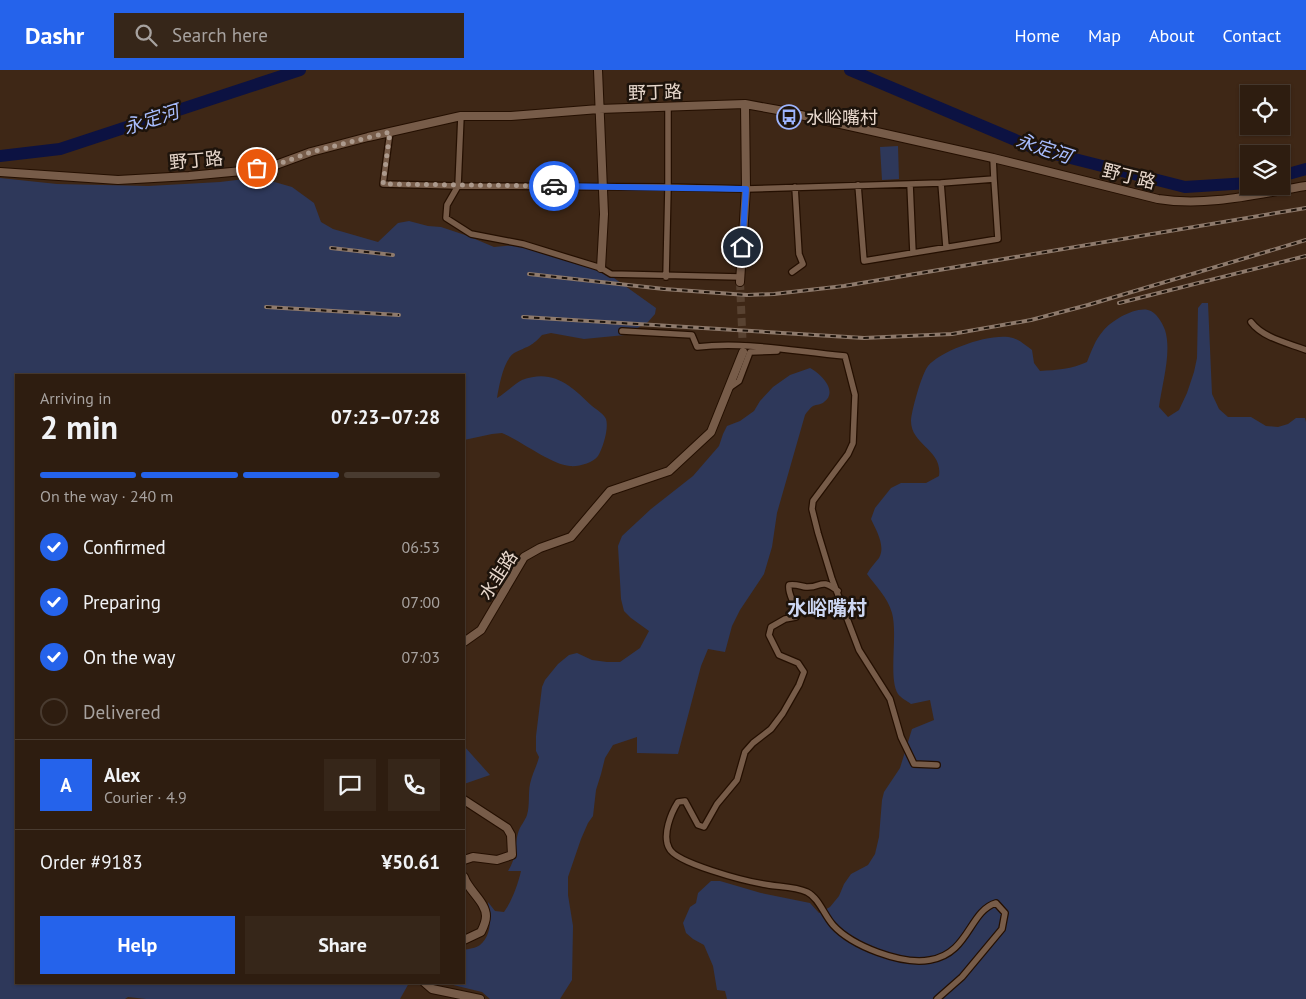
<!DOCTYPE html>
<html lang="en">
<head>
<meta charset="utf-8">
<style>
  body { margin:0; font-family:"PT Sans","Noto Sans SC",sans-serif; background:#362619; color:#f1f3f6; height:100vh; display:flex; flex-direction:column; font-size:19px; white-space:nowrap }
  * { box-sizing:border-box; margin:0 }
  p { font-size:16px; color:#a7a29f }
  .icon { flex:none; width:28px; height:28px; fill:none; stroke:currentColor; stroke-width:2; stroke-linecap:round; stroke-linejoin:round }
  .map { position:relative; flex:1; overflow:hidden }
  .panel { position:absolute; left:15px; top:304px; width:450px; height:610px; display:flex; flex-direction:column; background:#2e1d10; border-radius:0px; box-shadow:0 1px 4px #0004,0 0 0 1px #493b30 }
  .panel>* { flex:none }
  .buttons { position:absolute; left:1240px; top:15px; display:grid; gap:10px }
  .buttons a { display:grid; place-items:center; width:50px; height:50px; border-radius:0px; background:#2e1d10; box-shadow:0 1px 4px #0004,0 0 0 1px #493b30; font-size:25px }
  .pin { position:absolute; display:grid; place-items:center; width:42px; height:42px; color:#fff; margin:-21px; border:2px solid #fff; border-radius:50%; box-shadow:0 1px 5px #0007 }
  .courier { position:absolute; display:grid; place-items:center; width:50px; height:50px; margin:-25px; border:4px solid #2563eb; border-radius:50%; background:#fff; color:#222; box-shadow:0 1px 6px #0007 }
  .headline em { font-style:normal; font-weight:800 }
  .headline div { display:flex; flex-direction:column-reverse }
  .headline { display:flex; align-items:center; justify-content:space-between; height:85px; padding:0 25px }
  h1 { font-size:32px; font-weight:800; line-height:38px }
  .bar { display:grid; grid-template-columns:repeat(4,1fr); gap:8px 5px; align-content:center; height:60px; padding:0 25px }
  .bar i { height:6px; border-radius:4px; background:#493b30 }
  .bar .selected { background:#2563eb }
  .bar p { grid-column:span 4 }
  .line { display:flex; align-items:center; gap:12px; padding:0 25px; border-top:1px solid #493b30 }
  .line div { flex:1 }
  .round { display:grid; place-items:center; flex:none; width:52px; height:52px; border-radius:0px; background:#362619 }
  ol { padding:0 25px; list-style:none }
  li { display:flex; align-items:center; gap:15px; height:55px }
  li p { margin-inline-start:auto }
  li .icon { padding:5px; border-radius:50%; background:#2563eb; color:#fff; stroke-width:4 }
  li:last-child { color:#a7a29f }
  li i { width:28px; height:28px; border:2px solid #493b30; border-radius:50% }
  .action { display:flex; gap:10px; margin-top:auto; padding:10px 25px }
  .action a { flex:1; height:58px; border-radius:0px; background:#2563eb; color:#fff; font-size:20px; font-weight:800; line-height:58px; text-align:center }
  .action a+a { background:#362619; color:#f1f3f6 }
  header { display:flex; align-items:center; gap:30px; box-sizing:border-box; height:70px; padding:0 25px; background:#2563eb; color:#fff }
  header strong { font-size:24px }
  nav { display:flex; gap:28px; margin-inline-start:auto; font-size:18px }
  .search { width:350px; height:45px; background:#362619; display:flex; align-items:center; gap:12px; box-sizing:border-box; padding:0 18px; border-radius:0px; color:#a7a29f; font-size:19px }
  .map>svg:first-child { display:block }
</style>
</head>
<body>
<header>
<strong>Dashr</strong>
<div class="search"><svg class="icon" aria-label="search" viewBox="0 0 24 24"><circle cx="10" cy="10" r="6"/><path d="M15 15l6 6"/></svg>Search here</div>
<nav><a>Home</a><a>Map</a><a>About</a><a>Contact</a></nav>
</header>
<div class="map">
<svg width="1306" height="929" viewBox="0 0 1306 929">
  <rect width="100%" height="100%" fill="#3e2716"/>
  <path fill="#2e385a" d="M898 76 899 109 882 110 880 77Z
    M0 108 57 114 148 116 220 112 253 108 271 111 292 117 314 133 321 152 333 159 378 172 398 153 409 151 428 156 441 157 468 166 494 177 516 175 585 195 614 208 656 238 655 244 648 252 625 265 584 269 551 263 542 265C532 276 529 276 516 282 504 287 499 316 497 328 506 323 514 314 522 310 554 298 572 317 592 336 597 340 604 344 606 349 609 358 603 378 598 386 593 393 578 397 570 396 552 395 521 371 502 363L492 364 464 370V305H16V912L409 913 400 929H146L128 927 125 929H0Z
    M1202 233H1208L1212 324 1219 339 1228 347H1251L1266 356 1278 357 1288 354 1296 348H1305L1306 352V929H727L725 921 717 920 713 896 704 875 693 869 686 863 683 853 690 837 696 833 698 823 711 811H720L761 823 810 833 819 843 830 837 839 826 844 814 851 804 868 795 875 784 879 767 882 730 884 722 900 698 912 659 934 650 930 630 911 634C907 631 901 628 898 624 888 608 898 565 892 543 887 526 877 518 867 504 870 498 875 493 879 488 886 476 876 460 871 449L875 438 891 418 901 413H926L939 406C943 380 911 375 911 351 911 342 922 303 928 296 942 280 992 262 1013 268 1020 270 1026 276 1032 280L1034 293 1040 301C1057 300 1072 299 1087 292 1092 280 1095 270 1103 261 1111 251 1134 237 1148 240 1156 242 1162 252 1165 260 1172 282 1162 314 1159 337L1168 347 1179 340 1187 323 1194 302 1197 288 1198 238Z
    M810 298C820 303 839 321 824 332 821 335 817 334 813 336 810 338 807 342 805 345L777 443 772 477 764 504 740 540 732 556 725 582 708 579 701 596 678 684 637 683V667L613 675 605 688 601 704 596 720 593 746 588 753 581 769 568 807V825L573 856 572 910 560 929H490L482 922 445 913 464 912V880C468 879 476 878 480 875 493 864 490 847 488 832L495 841 504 842C512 831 518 814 521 801H508C517 787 514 777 518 763 520 756 525 751 527 745 530 735 528 724 530 714 532 704 537 696 539 687L536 681V666L542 617 545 610 558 594 569 585 577 583 592 590 607 592H620L640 578 649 561 631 548 624 541 621 529 618 476 622 466 651 439 693 406 719 376 723 364 727 356 740 351 754 341 760 331 773 317 790 305Z
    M464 676 490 705 464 714Z"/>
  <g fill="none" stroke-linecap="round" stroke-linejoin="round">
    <path stroke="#0c1242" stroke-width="12" d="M850 0 1039 80 1185 117 1249 113
      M0 86 60 79 300 0
      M1281 106 1306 99"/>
    <path stroke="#584231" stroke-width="8" stroke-dasharray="8 4" stroke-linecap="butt" d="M740 212 743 282"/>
    <g stroke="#240f01" stroke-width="8">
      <path id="street" d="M461 46 458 116 668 117 746 119 941 113 994 109 993 88
        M390 62 383 114 458 116 447 135 446 148 471 164 523 174 601 198 611 204 740 207
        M941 113 946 177
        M910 114 913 183
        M858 115 864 191 998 169 994 109
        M792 202 803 194 799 184 795 117
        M666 207 668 117V37
        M1251 252C1263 268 1288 273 1306 280
        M622 261 692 265 697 277C747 271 796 282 845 286L855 325 853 373 848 384 813 431 812 439 818 463 832 509 859 580 890 629 901 667 914 694 937 695
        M729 318 739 311 750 282 777 281
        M838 521C819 507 823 518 806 517 800 516 796 514 789 515 787 526 798 535 796 547L785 549 771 557 769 565 779 585 798 593 804 602 799 615 783 643 771 659 753 673 745 682 737 710 717 734 704 757 698 755 685 731 678 732C671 743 662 765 669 778 675 793 745 811 763 814 777 817 794 816 807 822 819 828 824 845 833 855 852 876 901 895 930 890 969 884 969 841 996 833L1005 843 1002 859 962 907 937 929"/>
    </g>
    <g stroke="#240f01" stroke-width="10">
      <path id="secondary" d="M598 0 604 144 601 198
        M0 102 118 110 189 106 242 101 273 96 311 82 368 67 461 46H511L599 39 745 34 778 40 993 88 1158 129C1207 137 1257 124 1306 116
        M740 212 746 119 745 34
        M464 572 481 560 524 487 540 478 571 467 610 421 669 401 711 362 743 282
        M464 730 507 758 511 765 512 785 497 790 473 787 464 790
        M464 807C468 820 486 832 486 846 486 852 483 858 481 862L464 870
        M424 912 432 919 480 929"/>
    </g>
    <use href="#street" stroke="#775c49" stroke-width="5.5"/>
    <use href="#secondary" stroke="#775c49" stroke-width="8"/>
    <g stroke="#8e7a6c" stroke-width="4">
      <path id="rail" d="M331 178 393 185
        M529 204 664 219 747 225 774 224 844 216 1306 138
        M1119 233 1306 186
        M266 237 399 245
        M523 247 864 268 952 264 1031 250 1088 235 1306 170"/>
    </g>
    <use href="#rail" stroke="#1d130b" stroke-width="2" stroke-dasharray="5.5" stroke-linecap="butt"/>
  </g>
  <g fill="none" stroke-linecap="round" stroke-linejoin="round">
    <path stroke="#ac9a8d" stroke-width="5" stroke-dasharray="0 9" d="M257 98 273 96 311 82 390 62 383 114 554 116"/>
    <path stroke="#2563eb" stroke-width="6" d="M554 116 746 119 742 177"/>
  </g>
  <defs>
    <g id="bus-ring" transform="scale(1.25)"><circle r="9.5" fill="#1d130b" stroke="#9db4fd" stroke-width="1.5"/><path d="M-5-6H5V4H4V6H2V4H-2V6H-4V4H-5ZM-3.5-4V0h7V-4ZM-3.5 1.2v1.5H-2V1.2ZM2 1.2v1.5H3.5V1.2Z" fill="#9db4fd"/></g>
  </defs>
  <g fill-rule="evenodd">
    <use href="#bus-ring" x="789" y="47"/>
  </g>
  <g text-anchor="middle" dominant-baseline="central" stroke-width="5" stroke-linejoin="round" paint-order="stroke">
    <g font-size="18" fill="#e8d8cd" stroke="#1d130b">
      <text transform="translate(655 22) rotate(-2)">野丁路</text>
      <text transform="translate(196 90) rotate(-5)">野丁路</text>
      <text transform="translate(1129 106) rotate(14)">野丁路</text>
      <text transform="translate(498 505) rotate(-57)">水韭路</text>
    </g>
    <g font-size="18" fill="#e8d8cd" stroke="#1d130b" text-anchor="start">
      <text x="806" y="47">水峪嘴村</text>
    </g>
    <g font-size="19" font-style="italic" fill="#a8bdfe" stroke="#1d130b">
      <text transform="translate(151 49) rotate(-18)">永定河</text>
      <text transform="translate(1044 78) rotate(18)">永定河</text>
    </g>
    <g font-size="20" font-weight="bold" fill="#cdd7f3" stroke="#1d130b">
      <text x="827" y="538">水峪嘴村</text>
    </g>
  </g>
</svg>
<div class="buttons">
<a><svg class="icon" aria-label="locate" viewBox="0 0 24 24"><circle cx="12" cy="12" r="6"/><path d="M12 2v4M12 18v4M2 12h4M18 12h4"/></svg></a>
<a><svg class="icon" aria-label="layers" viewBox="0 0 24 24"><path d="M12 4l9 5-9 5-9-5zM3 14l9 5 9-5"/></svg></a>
</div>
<div class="pin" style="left:257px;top:98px;background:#ea580c"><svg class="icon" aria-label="bag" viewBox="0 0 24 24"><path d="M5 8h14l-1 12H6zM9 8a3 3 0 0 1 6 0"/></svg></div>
<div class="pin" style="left:742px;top:177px;background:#1f2937"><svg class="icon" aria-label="home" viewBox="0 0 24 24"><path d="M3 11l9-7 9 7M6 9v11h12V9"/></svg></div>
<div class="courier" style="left:554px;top:116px"><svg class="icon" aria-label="car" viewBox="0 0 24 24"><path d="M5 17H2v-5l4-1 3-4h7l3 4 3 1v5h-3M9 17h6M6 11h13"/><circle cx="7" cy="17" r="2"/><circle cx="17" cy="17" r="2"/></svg></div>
<section class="panel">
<div class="headline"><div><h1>2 min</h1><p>Arriving in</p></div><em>07:23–07:28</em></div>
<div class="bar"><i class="selected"></i><i class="selected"></i><i class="selected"></i><i></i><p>On the way · 240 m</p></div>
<ol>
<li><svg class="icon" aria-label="check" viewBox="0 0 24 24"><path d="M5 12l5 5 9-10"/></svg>Confirmed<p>06:53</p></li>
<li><svg class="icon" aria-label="check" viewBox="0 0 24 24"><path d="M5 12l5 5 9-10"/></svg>Preparing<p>07:00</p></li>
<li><svg class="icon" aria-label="check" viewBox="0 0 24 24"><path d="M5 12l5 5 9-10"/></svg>On the way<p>07:03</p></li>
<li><i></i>Delivered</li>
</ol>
<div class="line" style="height:90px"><b class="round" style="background:#2563eb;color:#fff">A</b><div><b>Alex</b><p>Courier · 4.9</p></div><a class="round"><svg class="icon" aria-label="chat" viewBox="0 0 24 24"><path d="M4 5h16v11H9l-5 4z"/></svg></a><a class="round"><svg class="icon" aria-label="phone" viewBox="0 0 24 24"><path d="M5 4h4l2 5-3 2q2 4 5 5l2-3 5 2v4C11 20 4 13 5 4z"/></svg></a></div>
<div class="line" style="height:65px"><div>Order #9183</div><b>¥50.61</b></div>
<div class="action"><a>Help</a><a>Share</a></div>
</section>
</div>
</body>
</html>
